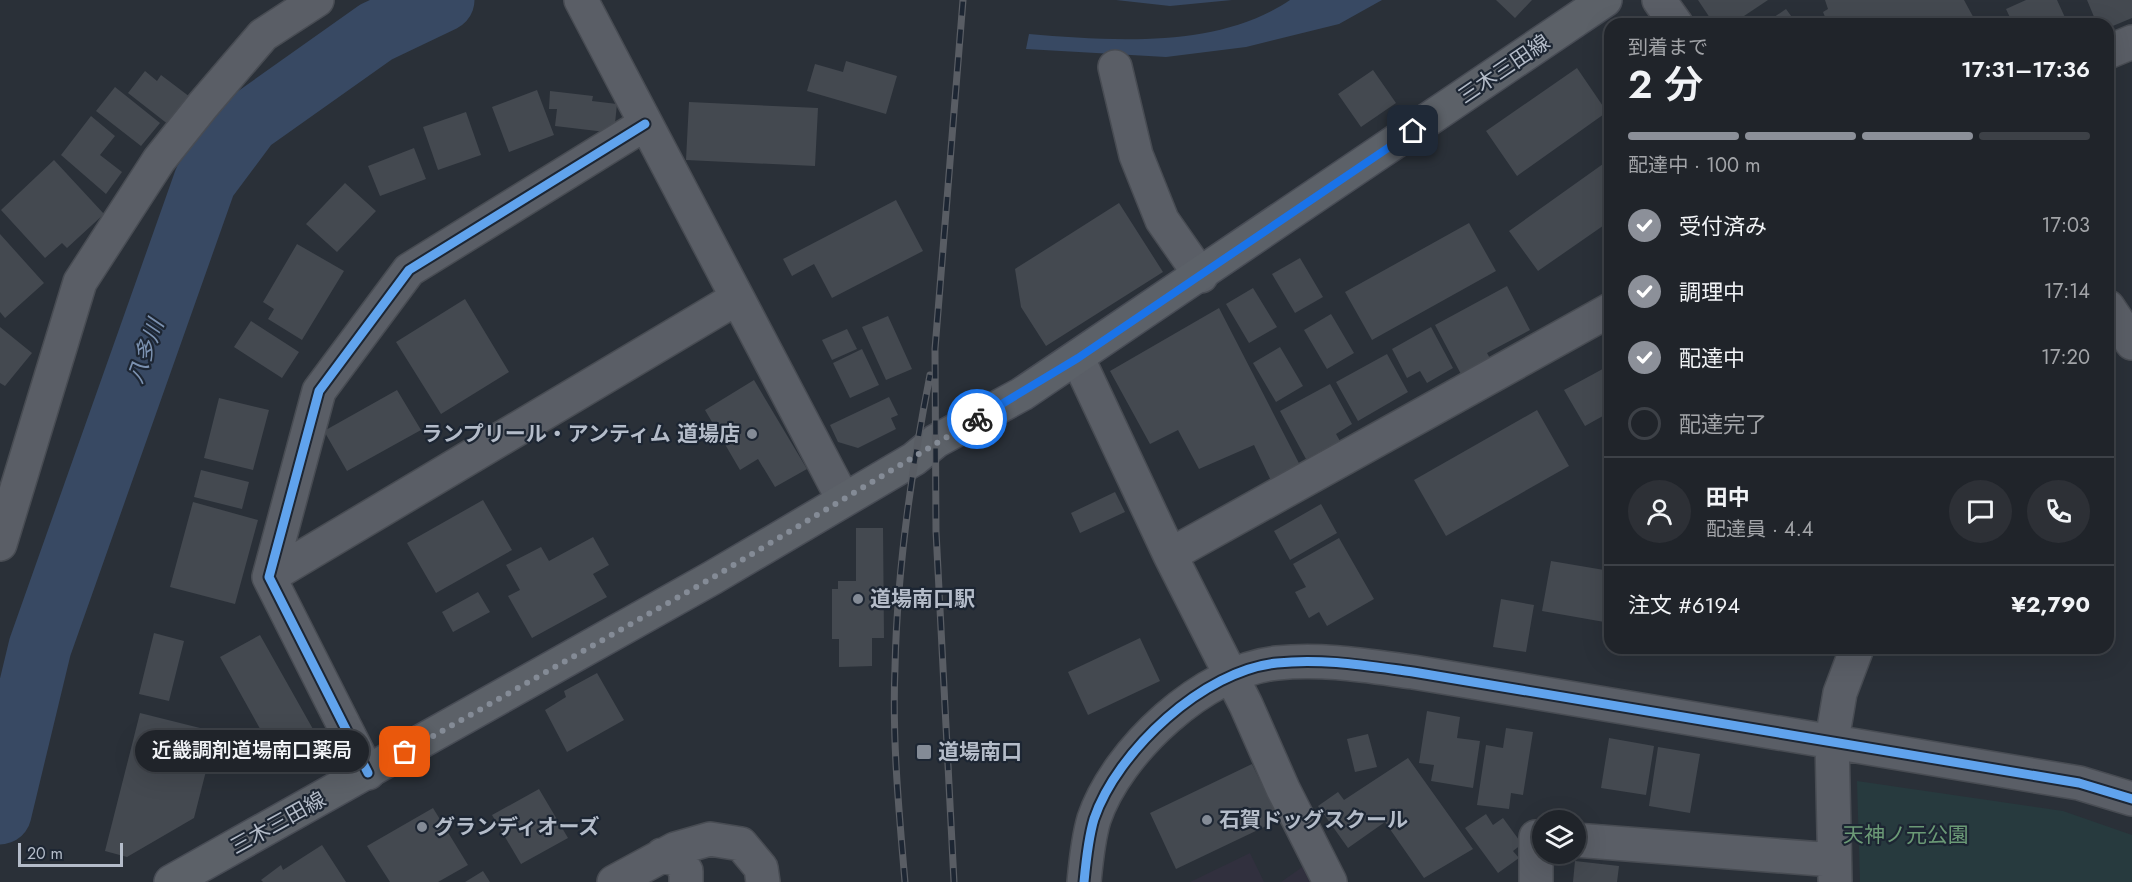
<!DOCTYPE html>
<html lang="ja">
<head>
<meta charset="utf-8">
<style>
  body { margin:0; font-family:Jost,"Noto Sans JP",sans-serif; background:#2d3036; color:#f1f3f6; height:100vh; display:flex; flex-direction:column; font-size:22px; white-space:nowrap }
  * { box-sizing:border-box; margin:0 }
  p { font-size:20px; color:#a2a4a8 }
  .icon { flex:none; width:33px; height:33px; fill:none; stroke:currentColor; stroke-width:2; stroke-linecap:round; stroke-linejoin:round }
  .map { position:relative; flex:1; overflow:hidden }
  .panel { position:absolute; left:1604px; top:18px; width:510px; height:636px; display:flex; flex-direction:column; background:#20242a; border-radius:18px; box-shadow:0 6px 24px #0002,0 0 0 2px #3d4147 }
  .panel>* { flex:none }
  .buttons { position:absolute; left:1532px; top:810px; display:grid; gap:12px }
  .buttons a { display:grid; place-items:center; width:54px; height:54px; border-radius:50%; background:#20242a; box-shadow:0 6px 24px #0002,0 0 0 2px #3d4147; font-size:30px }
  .scale { position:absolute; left:18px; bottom:15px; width:105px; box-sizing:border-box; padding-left:6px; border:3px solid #b4bcc9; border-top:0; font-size:16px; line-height:21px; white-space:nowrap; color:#b4bcc9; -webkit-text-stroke:4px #1d2633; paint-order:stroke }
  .pin { position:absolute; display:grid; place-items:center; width:51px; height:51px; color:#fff; margin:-26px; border-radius:12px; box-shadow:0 3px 9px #0006 }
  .courier { position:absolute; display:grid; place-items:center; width:60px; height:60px; margin:-30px; border:4px solid #1a73e8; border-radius:50%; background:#fff; color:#222; box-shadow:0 2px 8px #0007 }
  .bubble { position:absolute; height:42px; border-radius:21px; background:#20242a; box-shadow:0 6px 24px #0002,0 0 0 2px #3d4147; font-size:20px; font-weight:600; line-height:42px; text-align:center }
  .summary em { font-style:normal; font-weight:600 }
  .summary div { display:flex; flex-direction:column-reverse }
  .summary { display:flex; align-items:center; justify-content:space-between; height:102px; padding:0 24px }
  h1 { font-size:39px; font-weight:600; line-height:45px }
  .bar { display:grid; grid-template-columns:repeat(4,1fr); gap:9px 6px; align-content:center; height:72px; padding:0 24px }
  .bar i { height:8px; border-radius:4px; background:#3d4147 }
  .bar .active { background:#8c9099 }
  .bar p { grid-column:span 4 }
  .line { display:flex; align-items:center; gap:15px; padding:0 24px; border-top:2px solid #3d4147 }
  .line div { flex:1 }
  .round { display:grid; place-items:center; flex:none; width:63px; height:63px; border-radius:32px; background:#2d3036 }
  ol { padding:0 24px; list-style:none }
  li { display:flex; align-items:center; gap:18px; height:66px }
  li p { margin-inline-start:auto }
  li .icon { padding:6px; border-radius:50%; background:#8c9099; color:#fff; stroke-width:4 }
  li:last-child { color:#a2a4a8 }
  li i { width:33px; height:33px; border:3px solid #3d4147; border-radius:50% }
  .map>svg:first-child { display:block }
</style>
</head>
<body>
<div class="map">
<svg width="2132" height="882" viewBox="0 0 2132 882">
  <rect width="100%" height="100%" fill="#2a3038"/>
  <path fill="#31303e" d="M1250 853 1264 882H1190Z
    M1308 863 1315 882H1281Z"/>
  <path fill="#273a3e" d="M1857 781 2063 811 2132 835V882H1860Z"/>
  <path fill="#384963" d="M1116 0H1232L1170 6Z
    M1290 0H1382L1339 24 1246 47 1166 57 1026 49 1029 34C1113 41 1217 49 1290 0Z"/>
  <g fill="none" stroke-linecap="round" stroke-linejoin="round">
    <path stroke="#384963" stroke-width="63" d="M0 813 40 647 205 181 249 122 376 32 443 0"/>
  </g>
  <path fill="#444950" d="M1496 0H1532L1515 18Z
    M1698 0H1768L1732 24H1714Z
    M1825 0H1964L1977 24H1828L1823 12 1828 9Z
    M2026 0H2057L2068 24H2013L2006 9Z
    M2087 0H2132V18L2108 28V24H2097Z
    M1786 9 1797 24H1764Z
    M846 61 897 76 886 114 807 91 815 64 843 72Z
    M1577 68 1607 112 1517 176 1486 131Z
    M1373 70 1396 103 1361 127 1338 94Z
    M145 71 157 81 161 75 190 97 169 125 128 93Z
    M115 87 160 123 141 146 96 111Z
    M537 90 554 135 509 152 492 107Z
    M550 91 593 96 592 101 617 104 614 133 555 126 557 109H549Z
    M689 102 818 108 815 166 686 160Z
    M466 112 481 155 438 170 423 127Z
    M91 116 115 136 100 155 122 172 106 194 61 155Z
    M414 148 426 179 380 196 368 166Z
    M1610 159V221L1538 271 1509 231Z
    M54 160 104 214 67 248 62 243 45 258 1 210Z
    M345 183 376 211 337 252 306 224Z
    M896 200 923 251 832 298 814 264 792 276 783 259Z
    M1119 203 1163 272 1046 346 1021 307 1015 269Z
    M1469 223 1496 271 1372 340 1345 292Z
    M0 234 44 283 5 318 0 312Z
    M297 244 344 271 302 340 268 319 274 309 263 302Z
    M1300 258 1323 297 1295 313 1272 274Z
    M1507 286 1530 330 1487 353 1491 360 1462 376 1435 325Z
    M1253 288 1277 327 1249 343 1226 304Z
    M465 299 509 372 441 414 396 342Z
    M1219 308 1303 471 1274 487 1254 445 1199 469 1178 430 1150 444 1110 371Z
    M1331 314 1354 353 1327 369 1304 330Z
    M888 316 912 369 886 380 862 327Z
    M251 321 299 352 282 378 234 347Z
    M0 327 32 353 5 386 0 383Z
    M1431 327 1453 368 1427 383 1420 371 1407 378 1392 349Z
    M847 329 857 349 832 360 822 340Z
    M1280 347 1303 386 1276 402 1253 363Z
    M862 349 879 385 850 398 833 363Z
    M1387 354 1408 392 1358 421 1336 382Z
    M1610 365V412L1585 426 1564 390Z
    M754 380 807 469 775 487 758 459 740 470 705 410Z
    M1330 384 1352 424 1336 434 1340 441 1306 459 1280 411Z
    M397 390 421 430 347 471 324 431Z
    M889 397 898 415 891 418 896 429 858 448 838 442 830 425Z
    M219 398 269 410 253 470 204 458Z
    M1537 410 1569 466 1446 536 1414 480Z
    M201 470 249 482 242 509 194 497Z
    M1115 492 1125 512 1080 533 1071 513Z
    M483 500 512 550 436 593 407 543Z
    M193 502 258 520 235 604 170 587Z
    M1321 504 1337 533 1290 560 1274 531Z
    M856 528H883L884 638H872V666L839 667V639H832V589H838V581H856Z
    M593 537 609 565 593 574 607 597 532 638 508 596 520 590 506 565 541 547 549 561Z
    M1339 538 1374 599 1327 626 1319 612 1309 618 1295 592 1306 587 1293 564Z
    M1551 561 1610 571V623L1542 611Z
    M478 592 490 612 453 632 442 612Z
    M1501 599 1534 605 1526 652 1493 647Z
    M154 633 184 641 169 701 139 694Z
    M260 635 318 738 278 761 220 657Z
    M1140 638 1160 681 1088 715 1068 672Z
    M597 673 624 720 567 752 545 710 566 697 564 691Z
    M1427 711 1460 717 1457 738 1480 741 1473 788 1431 781 1434 765 1419 763Z
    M140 713 216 732 194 818 127 857 105 851Z
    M1506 728 1533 732 1523 795 1511 793 1509 809 1477 805 1486 745 1503 748Z
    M1368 734 1377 767 1355 772 1347 739Z
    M1609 738 1654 746 1646 795 1601 788Z
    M1658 747 1700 754 1690 813 1649 806Z
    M1408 758 1473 849 1424 878 1385 822 1348 848 1318 806 1338 792 1344 800Z
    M1252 764 1279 820 1176 869 1150 813Z
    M539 789 568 838 521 864 492 815Z
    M433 808 468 865 438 882H390L367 846Z
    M1486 814 1493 825 1503 818 1522 844 1513 851 1519 858 1498 873 1465 828Z
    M322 845 346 882H263L261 880 281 865 283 870Z
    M1575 861 1619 866 1617 882H1573Z
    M483 871 490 882H465Z"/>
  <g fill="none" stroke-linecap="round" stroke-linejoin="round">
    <g stroke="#484c53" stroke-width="36">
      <path id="minor" d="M581 0 843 499
        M1659 0 1676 24
        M2108 52 2132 42
        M1115 67 1136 155 1162 220 1201 276
        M2108 307 2132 343
        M1078 359 1170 555 1246 705 1283 789 1330 882
        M0 544 80 282 159 160 203 105 263 35 317 0
        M1170 555 1610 310
        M269 577 737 298
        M368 773 269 577 319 391 409 270 645 124
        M1575 840 1834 860
        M662 855 678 860 686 871V882
        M1835 880 1832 740 1840 693 1857 648
        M614 882 675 849 710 839 741 844 761 868 763 882
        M1084 882C1086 861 1088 839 1094 819 1117 751 1204 670 1277 663 1323 658 1368 666 1413 672L2079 783 2132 799
        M1536 882V837L1542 838"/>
    </g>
    <g stroke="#484c55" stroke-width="36">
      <path id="major" d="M171 882 712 578 914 459 936 441 1022 394 1605 0"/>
    </g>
    <use href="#minor" stroke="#5a5e66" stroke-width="33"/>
    <use href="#major" stroke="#5c6168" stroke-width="33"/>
    <g stroke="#595d64" stroke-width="7">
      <path id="rail" d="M905 882C899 812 892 739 895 668 897 570 911 472 930 375
        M954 882 936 531 935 349 963 0"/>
    </g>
    <use href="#rail" stroke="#1d2633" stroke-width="4.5" stroke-dasharray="14" stroke-linecap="butt"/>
    <g stroke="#1d2633" stroke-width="13">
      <path id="cycleway" d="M368 773 269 577 319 391 409 270 645 124
        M1084 882C1086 861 1088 839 1094 819 1117 751 1204 670 1277 663 1323 658 1368 666 1413 672L2079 783 2132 799"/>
    </g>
    <use href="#cycleway" stroke="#60a3ed" stroke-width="9"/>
  </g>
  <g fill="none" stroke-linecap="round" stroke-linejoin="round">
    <path stroke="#848b96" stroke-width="6" stroke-dasharray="0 10.8" d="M405 752 712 578 977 419"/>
    <path stroke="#1a73e8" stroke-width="8" d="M977 419 1078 358 1413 131"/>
  </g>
  <g fill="#848b96" stroke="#1d2633" stroke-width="2">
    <circle cx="752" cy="434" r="6"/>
    <circle cx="858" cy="599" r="6"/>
    <rect x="916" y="744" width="16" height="16" rx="3"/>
    <circle cx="1207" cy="820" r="6"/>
    <circle cx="422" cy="827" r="6"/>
  </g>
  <g text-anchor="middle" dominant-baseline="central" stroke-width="4.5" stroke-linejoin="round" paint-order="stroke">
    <g font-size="21" fill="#b4bcc9" stroke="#1d2633">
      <text transform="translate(1504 69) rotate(-34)">三木三田線</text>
      <text transform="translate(278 823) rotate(-29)">三木三田線</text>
    </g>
    <g font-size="21" font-weight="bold" fill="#b4bcc9" stroke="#1d2633" text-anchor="start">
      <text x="740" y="434" text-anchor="end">ランプリール・アンティム 道場店</text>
      <text x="870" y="599">道場南口駅</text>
      <text x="938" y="752">道場南口</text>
      <text x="1219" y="820">石賀ドッグスクール</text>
      <text x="434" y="827">グランディオーズ</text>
    </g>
    <g font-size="21" fill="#6b9a76" stroke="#1d2633">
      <text x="1906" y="835">天神ノ元公園</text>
    </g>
    <g font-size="22" font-style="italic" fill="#7c92b1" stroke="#1d2633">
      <text transform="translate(145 351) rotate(-70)">八多川</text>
    </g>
  </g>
</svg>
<div class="buttons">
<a><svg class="icon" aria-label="layers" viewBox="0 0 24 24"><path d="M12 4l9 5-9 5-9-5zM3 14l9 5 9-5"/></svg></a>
</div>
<div class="scale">20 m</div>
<div class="pin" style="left:405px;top:752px;background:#ea580c"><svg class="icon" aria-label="bag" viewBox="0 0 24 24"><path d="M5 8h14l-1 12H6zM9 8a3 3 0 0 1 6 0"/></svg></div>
<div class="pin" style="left:1413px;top:131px;background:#1f2937"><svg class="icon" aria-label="home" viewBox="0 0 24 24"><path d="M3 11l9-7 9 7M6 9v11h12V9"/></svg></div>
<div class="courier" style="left:977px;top:419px"><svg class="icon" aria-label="bike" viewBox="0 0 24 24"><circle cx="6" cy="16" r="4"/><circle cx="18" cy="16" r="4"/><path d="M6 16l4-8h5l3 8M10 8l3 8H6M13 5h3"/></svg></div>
<div class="bubble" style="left:135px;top:730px;width:234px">近畿調剤道場南口薬局</div>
<section class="panel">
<div class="summary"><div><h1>2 分</h1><p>到着まで</p></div><em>17:31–17:36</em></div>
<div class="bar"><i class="active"></i><i class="active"></i><i class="active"></i><i></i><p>配達中 · 100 m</p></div>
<ol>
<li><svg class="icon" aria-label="check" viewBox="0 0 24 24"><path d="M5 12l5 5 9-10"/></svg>受付済み<p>17:03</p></li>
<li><svg class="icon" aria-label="check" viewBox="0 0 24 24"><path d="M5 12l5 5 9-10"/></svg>調理中<p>17:14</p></li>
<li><svg class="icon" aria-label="check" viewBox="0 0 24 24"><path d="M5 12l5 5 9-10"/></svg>配達中<p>17:20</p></li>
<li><i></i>配達完了</li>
</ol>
<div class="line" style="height:108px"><a class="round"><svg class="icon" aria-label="person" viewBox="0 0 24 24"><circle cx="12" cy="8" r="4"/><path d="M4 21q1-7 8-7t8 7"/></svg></a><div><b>田中</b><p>配達員 · 4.4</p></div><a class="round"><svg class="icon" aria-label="chat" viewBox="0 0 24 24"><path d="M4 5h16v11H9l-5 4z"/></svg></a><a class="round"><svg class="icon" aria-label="phone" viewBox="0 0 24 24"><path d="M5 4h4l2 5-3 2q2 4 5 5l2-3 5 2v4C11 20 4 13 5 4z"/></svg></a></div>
<div class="line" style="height:78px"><div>注文 #6194</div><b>¥2,790</b></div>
</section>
</div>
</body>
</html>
